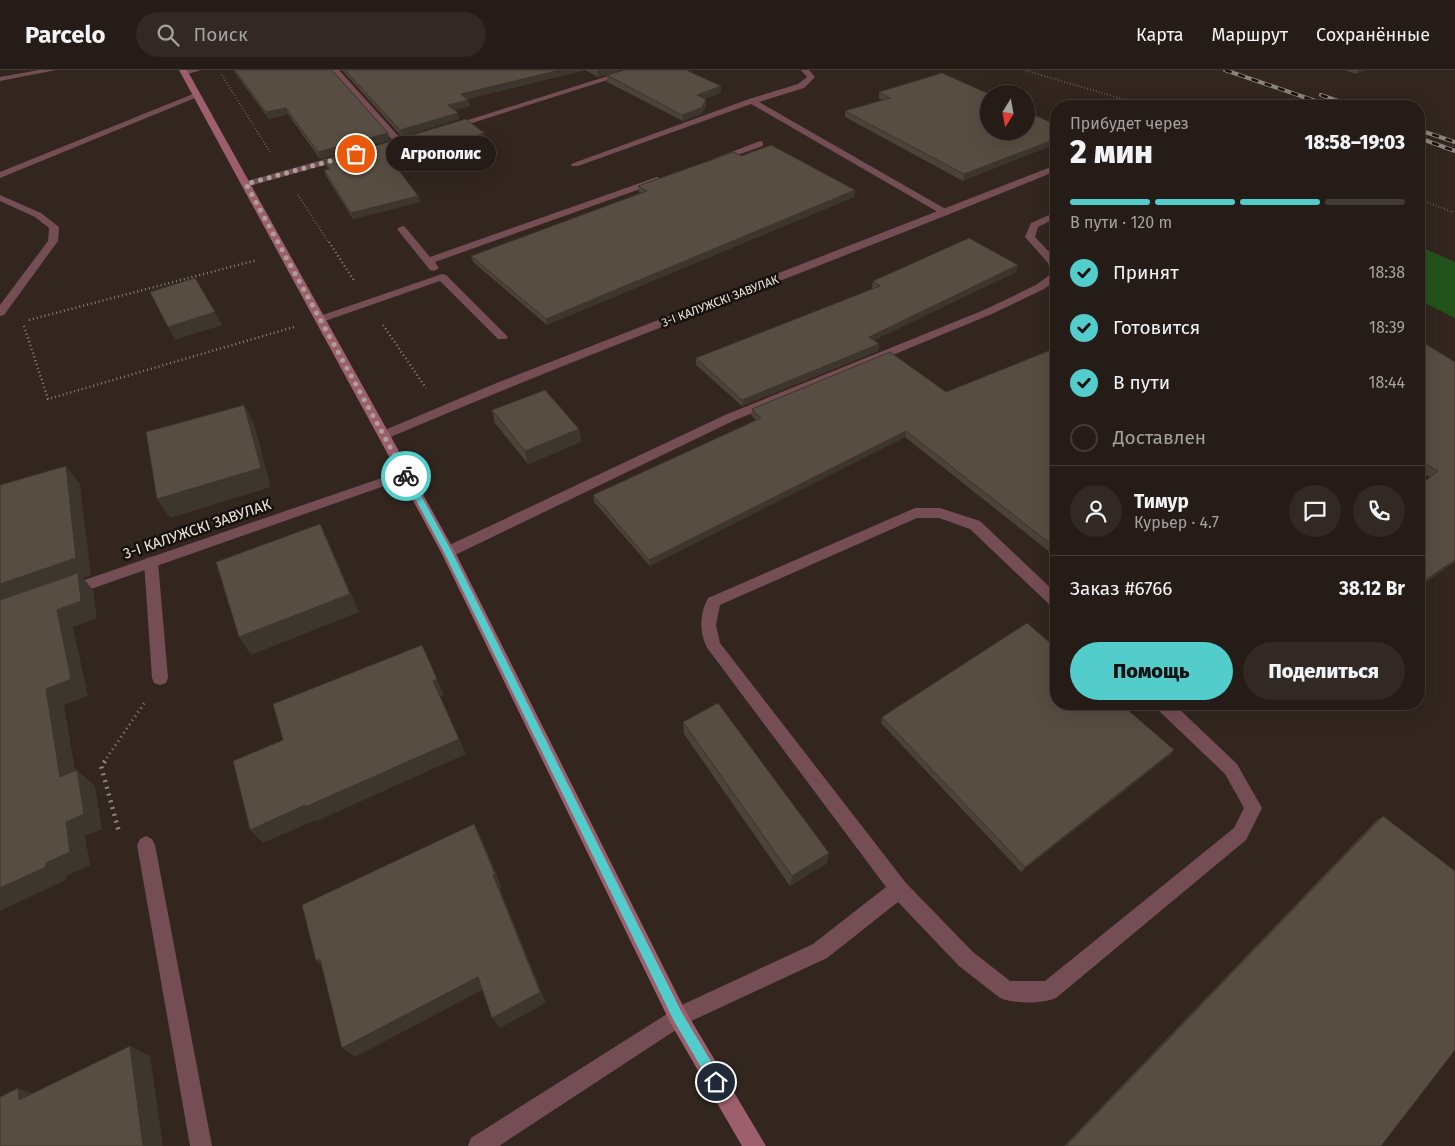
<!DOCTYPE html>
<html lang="ru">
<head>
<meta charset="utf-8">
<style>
  body { margin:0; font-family:"Fira Sans",sans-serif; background:#322924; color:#f1f3f6; height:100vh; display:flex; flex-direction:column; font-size:19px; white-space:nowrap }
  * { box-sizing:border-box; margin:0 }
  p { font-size:16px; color:#a4a1a1 }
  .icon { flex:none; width:28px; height:28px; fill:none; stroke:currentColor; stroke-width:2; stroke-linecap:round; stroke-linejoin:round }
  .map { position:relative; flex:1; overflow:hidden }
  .drawer { position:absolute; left:1050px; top:30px; width:375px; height:610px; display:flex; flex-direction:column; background:#261c17; border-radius:20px; box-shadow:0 5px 20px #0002,0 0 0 1px #423a36 }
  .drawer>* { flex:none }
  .needle { width:32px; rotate:191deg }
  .tools { position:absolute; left:980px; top:15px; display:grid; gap:10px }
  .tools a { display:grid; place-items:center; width:55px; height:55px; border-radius:50%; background:#261c17; box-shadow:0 5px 20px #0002,0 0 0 1px #423a36; font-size:25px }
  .pin { position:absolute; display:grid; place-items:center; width:42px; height:42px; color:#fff; margin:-21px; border:2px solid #fff; border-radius:50%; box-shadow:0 1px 5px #0007 }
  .courier { position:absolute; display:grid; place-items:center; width:50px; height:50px; margin:-25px; border:4px solid #53cdcb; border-radius:50%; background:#fff; color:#222; box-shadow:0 1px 6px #0007 }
  .bubble { position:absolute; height:35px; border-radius:18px; background:#261c17; box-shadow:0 5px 20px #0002,0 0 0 1px #423a36; font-size:16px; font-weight:800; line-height:35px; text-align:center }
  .head em { font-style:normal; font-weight:800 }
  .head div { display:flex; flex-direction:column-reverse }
  .head { display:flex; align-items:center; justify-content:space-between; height:85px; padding:0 20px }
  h1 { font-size:32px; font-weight:800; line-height:38px }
  .bar { display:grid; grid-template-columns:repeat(4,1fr); gap:8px 5px; align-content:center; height:60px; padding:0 20px }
  .bar i { height:6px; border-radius:4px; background:#423a36 }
  .bar .on { background:#53cdcb }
  .bar p { grid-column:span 4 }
  .line { display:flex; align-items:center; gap:12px; padding:0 20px; border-top:1px solid #423a36 }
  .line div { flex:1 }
  .round { display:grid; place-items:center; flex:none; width:52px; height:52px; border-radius:26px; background:#322924 }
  ol { padding:0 20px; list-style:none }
  li { display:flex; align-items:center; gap:15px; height:55px }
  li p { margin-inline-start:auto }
  li .icon { padding:5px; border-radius:50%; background:#53cdcb; color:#111; stroke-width:4 }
  li:last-child { color:#a4a1a1 }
  li i { width:28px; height:28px; border:2px solid #423a36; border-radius:50% }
  .primary-button { display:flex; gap:10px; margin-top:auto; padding:10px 20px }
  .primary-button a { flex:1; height:58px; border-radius:30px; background:#53cdcb; color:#111; font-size:20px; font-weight:800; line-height:58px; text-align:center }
  .primary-button a+a { background:#322924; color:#f1f3f6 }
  header { display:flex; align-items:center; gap:30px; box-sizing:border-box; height:70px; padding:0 25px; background:#261c17; border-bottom:1px solid #423a36 }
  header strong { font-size:24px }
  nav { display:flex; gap:28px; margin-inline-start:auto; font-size:18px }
  .search { width:350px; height:45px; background:#322924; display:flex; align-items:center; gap:12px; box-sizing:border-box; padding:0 18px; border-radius:28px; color:#a4a1a1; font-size:19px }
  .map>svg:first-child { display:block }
</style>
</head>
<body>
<header>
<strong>Parcelo</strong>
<div class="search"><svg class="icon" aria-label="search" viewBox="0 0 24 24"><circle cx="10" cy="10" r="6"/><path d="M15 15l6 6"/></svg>Поиск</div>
<nav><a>Карта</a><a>Маршрут</a><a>Сохранённые</a></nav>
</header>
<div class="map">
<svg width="1455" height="1076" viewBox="0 0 1455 1076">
  <rect width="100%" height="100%" fill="#32261f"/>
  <path fill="#24521b" d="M1419 176 1455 192V248L1419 230Z"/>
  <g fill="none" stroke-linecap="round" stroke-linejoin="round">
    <path stroke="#8e847e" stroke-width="2" stroke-dasharray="0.5 2.5" stroke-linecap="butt" d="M1024 0 1126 30
      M222 5 270 82
      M1115 36 1126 30 1176 36
      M298 125 329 173
      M1419 129 1455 143"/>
    <path stroke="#8e847e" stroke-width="2.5" stroke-dasharray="1 3" stroke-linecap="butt" d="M329 172 355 212
      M29 250 257 190
      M383 255 426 318
      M24 256 48 329 294 257"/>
    <path stroke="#8e847e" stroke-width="3" stroke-dasharray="1 4" stroke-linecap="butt" d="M104 692 145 632"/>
    <path stroke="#8e847e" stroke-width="4.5" stroke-dasharray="2 5" stroke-linecap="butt" d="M105 691 101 696 119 762"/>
    <path fill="#744d55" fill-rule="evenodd" d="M39 0H56L0 11V7Z
      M188 0H201L185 5 181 3Z
      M331 0H339L402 70V74H396Z
      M627 0H639L453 59 446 57Z
      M801 0H809L815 7 804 18 759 32 949 141V145H943L751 34 578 96H572L571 94 749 29 798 14 807 7Z
      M760 71 763 72V76L720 91 717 92 713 89Z
      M344 84 348 87 347 89 246 117 241 114 243 112Z
      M657 107 660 108V112L435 192 439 198 434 201 430 200 397 159 402 156 405 157 430 187Z
      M0 125 41 143 59 157 58 171 4 245 0 246V235L48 171 49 158 35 147 0 131Z
      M1056 142V148L1038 157 1035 167 1056 189V210L1044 219 992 244 733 351 453 486 448 487 443 486 441 482 443 478 725 345 984 240 1036 215 1051 204 1048 193 1025 167 1031 153Z
      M442 204 446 205 508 267 506 269H498L440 211 325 251H317L315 249 317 247Z
      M915 438H940L980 451 1056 523V538L1051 536 970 459 939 448H917L720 535 716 555 720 573 906 813 973 882 1010 911H1045L1234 758 1244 738 1225 704 1157 639 1155 634H1174L1237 694 1262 738 1246 770 1056 928C1042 934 1014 934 1000 928L959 896 898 832 827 888 685 954 678 957 671 954 668 947 671 940 813 874 886 817 708 579C699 564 699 544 708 528Z
      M151 487 156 488 158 492 168 608 166 613 160 615 154 613 152 608 144 492 146 488Z
      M146 766 152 769 155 775 212 1076H190L137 775 140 769Z"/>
    <path fill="#744d55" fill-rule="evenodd" d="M193 24 200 26 0 108V102Z
      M1056 95V101C835 192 609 274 388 368L384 369 378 365 380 362 499 312Z
      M405 400 410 401 412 404 410 407 74 525 69 527 64 525 62 521 64 517Z
      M678 937 685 940 688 947 685 954 499 1076H468L471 1068Z"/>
    <path fill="#9d5f6d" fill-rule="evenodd" d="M179 0H187L455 482 685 940 766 1076H742L671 954 441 482Z"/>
    <g stroke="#8d837d" stroke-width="4">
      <path id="rail" d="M1225 0 1330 36
        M1321 25 1352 36
        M1419 60 1455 72
        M1419 68 1455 81"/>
    </g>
    <use href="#rail" stroke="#16110d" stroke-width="2.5" stroke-dasharray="7" stroke-linecap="butt"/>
  </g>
  <path fill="#4b4239" d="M233 0H332L388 63 390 70 320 89 288 44 269 49Z
    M342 0H621L598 7 585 0 467 29 470 36 455 40 458 43 459 49 402 67Z
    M1345 0H1365L1356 4Z
    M607 5 721 16V23L703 29 706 37 701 44 683 51 607 12Z
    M879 22 989 24 963 111 845 47V41L882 30 879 28Z
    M484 63 486 70 396 96 418 126 420 132 353 149 326 106 324 100 328 99 324 91Z
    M741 86 855 120 854 127 547 255 473 192 471 186 641 123 639 122 638 116Z
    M1056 166V177L1051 174 1053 167Z
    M1018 195 1016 202 874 270 879 274 878 281 742 336 696 295V288L873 219 872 218 873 211Z
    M1419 270 1455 292V492L1419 517V416L1430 407 1419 400Z
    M1056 278V487L905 367 650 496 594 432 593 425 756 350 751 345 752 339 946 322Z
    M492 340 579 359 581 372 528 394 495 353Z
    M882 647 1174 680 1170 685 1021 802 881 653Z
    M683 652 827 793 790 816 684 664Z
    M1383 746 1381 1076H1064L1376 751Z"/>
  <path fill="#3d362e" d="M560 0H585L462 30 461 24Z
    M599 0H621L598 7 597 1Z
    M1358 0H1365L1356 4Z
    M721 16V23L697 31V25Z
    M468 30 470 36 450 42 448 35Z
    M706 30V37L701 44 683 51 682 45Z
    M286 38 288 44 269 49 266 42Z
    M458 43 459 49 402 67 400 60Z
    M388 63 390 70 320 89 318 82Z
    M484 63 486 70 394 97 392 91Z
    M1056 69V74L963 111 964 104Z
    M855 120 854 127 547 255 546 249Z
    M418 126 420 132 353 149 351 143Z
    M1018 195 1016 202 868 273 869 267Z
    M215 242 222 255 175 270 168 257Z
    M879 274 878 281 742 336V330Z
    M244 335 254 354 271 417 170 448 157 429Z
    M579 359 581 372 528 394 525 381Z
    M906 361 905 367 650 496 649 490Z
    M66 396 80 414 91 506 83 508 93 520 97 548 73 557 88 626 64 635 79 723 60 707 0 537V514Z
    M320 454 329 473 359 542 251 585 239 567Z
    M1455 490V492L1419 517V514Z
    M422 575 444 625 440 626 466 684 317 751 316 750 263 773 250 760 305 735 433 611Z
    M1174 680 1170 685 1021 802 1025 797Z
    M77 700 95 716 102 759 85 766 90 795 66 806V810L0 841V818L46 793Z
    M474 754 482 769 502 818 500 819 546 933 500 958 492 948 493 805Z
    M829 783 827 793 790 816 792 806Z
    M320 889 329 903 316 891Z
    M478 907 486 918 355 987 342 978Z
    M130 976 150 986 163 1076H143Z
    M18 1018 43 1027 19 1030Z"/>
  <path fill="#574d42" stroke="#3d362e" d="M235 0H332L388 63 318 82 286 38 266 42Z
    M345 0H560L461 24 468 30 448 35 458 43 400 60Z
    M625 0H686L721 16 697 25 706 30 701 38 682 45 607 5Z
    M942 3 989 24V61H1026V41L1056 55V69L964 104 845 41 890 28 879 22Z
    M466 49 484 63 392 91 418 126 351 143 324 100 330 99 324 91Z
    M771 75 855 120 546 249 471 186 647 121 638 116 734 82 741 86Z
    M969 168 1018 195 869 267 879 274 742 330 696 288 880 216 873 211Z
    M195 208 215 242 168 257 150 222Z
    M1419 270 1455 292V490L1419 514V416L1438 401 1419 390Z
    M1056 278V478L906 361 649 490 593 425 761 348 752 339 890 282 946 322Z
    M545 320 579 359 525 381 492 340Z
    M244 335 261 398 157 429 146 362Z
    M66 396 76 488 0 514V415Z
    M320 454 350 524 239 567 216 492Z
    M78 503 81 531 57 540 71 609 46 619 60 707 77 700 84 744 66 752 70 782 46 793V797L0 818V530Z
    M1027 553 1056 578V634H1121L1174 680 1025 797 882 647Z
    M422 575 437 609 433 611 459 669 305 737V735L250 760 233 691 283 670 273 634Z
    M718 633 829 783 792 806 683 652Z
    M1383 746 1455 801V980L1381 1076H1066Z
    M474 754 495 804 493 805 540 922 492 948 478 907 342 978 320 889 316 891 302 835Z
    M130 976 143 1076H0V1027L18 1018 19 1030Z"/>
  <path fill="#53cdcb" d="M404 404H409L452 482 682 943 721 1008 722 1012 721 1016 716 1017 712 1016 674 951 444 482 403 406Z"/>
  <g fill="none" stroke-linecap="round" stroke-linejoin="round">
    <path stroke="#aaa19b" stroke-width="5" stroke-dasharray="0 9" d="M356 84 246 114 406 406"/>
  </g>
  <g text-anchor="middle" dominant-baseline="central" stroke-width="5" stroke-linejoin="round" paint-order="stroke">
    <g font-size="12" fill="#ebe3de" stroke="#16110d">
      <text transform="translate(720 231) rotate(-21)">3-І КАЛУЖСКІ ЗАВУЛАК</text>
    </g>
    <g font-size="15" fill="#ebe3de" stroke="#16110d">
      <text transform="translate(197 459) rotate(-19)">3-І КАЛУЖСКІ ЗАВУЛАК</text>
    </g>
  </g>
</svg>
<div class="tools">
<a><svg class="needle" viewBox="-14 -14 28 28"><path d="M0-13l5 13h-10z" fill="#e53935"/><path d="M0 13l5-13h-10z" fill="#a4a1a1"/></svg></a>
</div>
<div class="pin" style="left:356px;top:84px;background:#ea580c"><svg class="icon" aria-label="bag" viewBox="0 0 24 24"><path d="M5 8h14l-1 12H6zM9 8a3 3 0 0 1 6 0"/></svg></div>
<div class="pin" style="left:716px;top:1012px;background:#1f2937"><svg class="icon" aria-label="home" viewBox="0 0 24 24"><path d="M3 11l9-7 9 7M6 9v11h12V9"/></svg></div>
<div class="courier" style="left:406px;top:406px"><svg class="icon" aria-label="bike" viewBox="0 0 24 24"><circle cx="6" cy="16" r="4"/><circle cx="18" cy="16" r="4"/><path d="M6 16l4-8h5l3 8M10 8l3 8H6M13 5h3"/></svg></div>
<div class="bubble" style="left:386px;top:66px;width:110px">Агрополис</div>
<section class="drawer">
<div class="head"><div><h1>2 мин</h1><p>Прибудет через</p></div><em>18:58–19:03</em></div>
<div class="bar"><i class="on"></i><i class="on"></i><i class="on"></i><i></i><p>В пути · 120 m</p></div>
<ol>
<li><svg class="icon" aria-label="check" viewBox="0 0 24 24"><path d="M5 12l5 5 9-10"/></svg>Принят<p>18:38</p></li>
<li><svg class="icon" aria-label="check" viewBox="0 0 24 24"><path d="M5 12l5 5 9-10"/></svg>Готовится<p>18:39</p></li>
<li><svg class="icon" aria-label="check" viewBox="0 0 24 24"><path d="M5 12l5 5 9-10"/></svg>В пути<p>18:44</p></li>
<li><i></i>Доставлен</li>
</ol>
<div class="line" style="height:90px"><a class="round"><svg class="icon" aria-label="person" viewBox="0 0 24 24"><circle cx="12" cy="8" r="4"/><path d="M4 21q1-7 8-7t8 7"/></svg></a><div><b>Тимур</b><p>Курьер · 4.7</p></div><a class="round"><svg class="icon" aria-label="chat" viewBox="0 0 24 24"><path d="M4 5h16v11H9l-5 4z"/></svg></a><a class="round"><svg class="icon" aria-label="phone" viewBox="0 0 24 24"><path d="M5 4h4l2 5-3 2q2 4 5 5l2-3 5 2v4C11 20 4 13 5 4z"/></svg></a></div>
<div class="line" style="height:65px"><div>Заказ #6766</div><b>38.12 Br</b></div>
<div class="primary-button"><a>Помощь</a><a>Поделиться</a></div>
</section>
</div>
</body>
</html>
